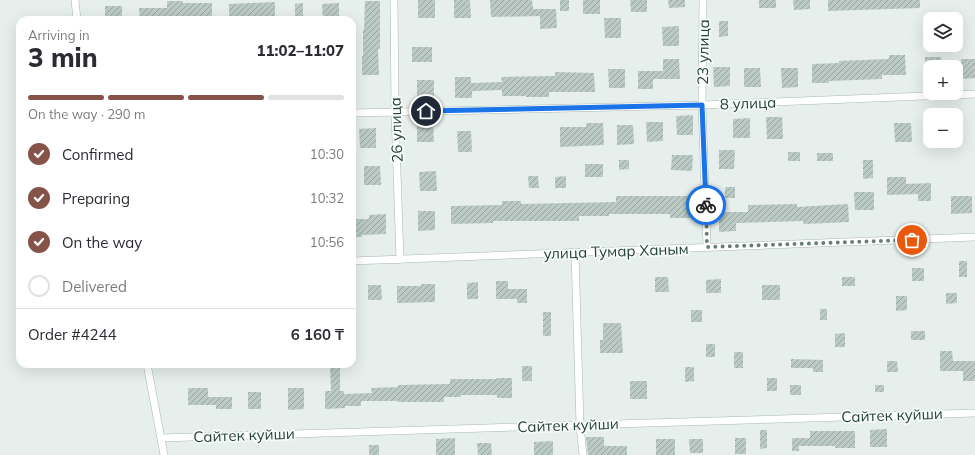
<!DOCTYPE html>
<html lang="en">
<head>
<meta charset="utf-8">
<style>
  body { margin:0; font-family:Mulish,sans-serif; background:#f2f2f3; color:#2b2b33; height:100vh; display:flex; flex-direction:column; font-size:15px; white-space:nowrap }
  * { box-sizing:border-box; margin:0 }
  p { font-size:13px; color:#7c7c81 }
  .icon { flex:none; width:22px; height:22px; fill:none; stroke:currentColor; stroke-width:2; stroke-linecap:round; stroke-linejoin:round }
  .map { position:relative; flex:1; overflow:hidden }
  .side { position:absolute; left:16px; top:16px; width:340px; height:352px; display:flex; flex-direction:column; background:#fff; border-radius:12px; box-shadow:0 4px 16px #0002 }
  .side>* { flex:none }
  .controls { position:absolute; left:923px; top:12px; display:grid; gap:8px }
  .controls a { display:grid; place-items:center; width:40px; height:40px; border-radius:8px; background:#fff; box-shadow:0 4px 16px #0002; font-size:20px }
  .pin { position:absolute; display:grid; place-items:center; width:34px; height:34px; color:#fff; margin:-17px; border:2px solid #fff; border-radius:50%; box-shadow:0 1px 4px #0007 }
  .courier { position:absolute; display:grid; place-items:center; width:40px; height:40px; margin:-20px; border:3px solid #1a73e8; border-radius:50%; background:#fff; color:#222; box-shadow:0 1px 5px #0007 }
  .summary em { font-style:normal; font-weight:800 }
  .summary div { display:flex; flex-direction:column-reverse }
  .summary { display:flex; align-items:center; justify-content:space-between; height:68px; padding:0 12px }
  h1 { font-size:26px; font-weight:800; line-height:30px }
  .bar { display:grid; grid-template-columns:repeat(4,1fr); gap:6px 4px; align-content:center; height:48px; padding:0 12px }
  .bar i { height:5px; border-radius:3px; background:#e1e1e2 }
  .bar .current { background:#855347 }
  .bar p { grid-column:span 4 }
  .line { display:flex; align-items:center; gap:10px; padding:0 12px; border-top:1px solid #e1e1e2 }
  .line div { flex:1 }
  ol { padding:0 12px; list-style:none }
  li { display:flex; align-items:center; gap:12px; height:44px }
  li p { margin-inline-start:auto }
  li .icon { padding:4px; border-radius:50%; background:#855347; color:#fff; stroke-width:4 }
  li:last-child { color:#7c7c81 }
  li i { width:22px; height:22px; border:2px solid #e1e1e2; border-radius:50% }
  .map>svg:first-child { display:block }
</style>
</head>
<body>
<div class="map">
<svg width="975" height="455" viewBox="0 0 975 455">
  <defs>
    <pattern id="building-hatch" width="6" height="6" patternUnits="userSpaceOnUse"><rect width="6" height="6" fill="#bbcac4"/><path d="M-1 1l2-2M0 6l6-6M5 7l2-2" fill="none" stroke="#98a6a0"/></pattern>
  </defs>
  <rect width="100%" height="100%" fill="#e6efeb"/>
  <path fill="url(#building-hatch)" d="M418 0H435V18H418Z
    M454 0H470L471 18H454Z
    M490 0H532L533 9H556L557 28 540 29V16L491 17Z
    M560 0H569V11H560Z
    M583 0H600V14H583Z
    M630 0H647V12H631Z
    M668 0H685V7L669 8Z
    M759 0H776V8H759Z
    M793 0H810V9L794 10Z
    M828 0H920V8L828 11Z
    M167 1H183V3H212V20H140L139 8H167Z
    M365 1H380V49H378L379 75H362V56H363V30H364Z
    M275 2V20H229V4Z
    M303 3V19H295V4Z
    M339 3V20H323L322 4Z
    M105 6H122V20H105Z
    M604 18H621V38H605Z
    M719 21H728V36L719 37Z
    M679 26V46H663L662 27Z
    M412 47H432V62H412Z
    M889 55H905L906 75H882V79L829 81V83H812V64L839 63V61L889 59Z
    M925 57H941L942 67H925Z
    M663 59H679L680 79H653V89H638V71H663Z
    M961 59H975V78L961 79Z
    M713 67H730V86L714 87Z
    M744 68H760L761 87H744Z
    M781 68H798V87L782 88Z
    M608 69H625V88H609Z
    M555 72 594 73 595 92H549V97H526V96H502V90L472 91V98H455V77H471V83L502 82 501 77 555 76Z
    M417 80H434V99L417 100Z
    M693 115V135H677L676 116Z
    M766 117H782L783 139H767Z
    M750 118V138H733V119Z
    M646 122H663V141L647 142Z
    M417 123H433L434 142H417Z
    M586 123H603L604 145 560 147V127H586Z
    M894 123H911L912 142H895Z
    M617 125H633L634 144 617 145Z
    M376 128V148H360L359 129Z
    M457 131H471L472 152H458Z
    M719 150H735L734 169H719Z
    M788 152H800V161H788Z
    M817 153H833V161H817Z
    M672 155H693L692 171 671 170Z
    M619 160H629V169L619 170Z
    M863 160H873V178L863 179Z
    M585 164H603V177H585Z
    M364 166H380L381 185H364Z
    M436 171 437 191H420L419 172Z
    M528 176H538L539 188H529Z
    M566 176V188H555V177Z
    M887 177H906V184L931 183V201H918V194L887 195Z
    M725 187H735V198H725Z
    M854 192H874V210H855Z
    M616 196H689L690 218H670V214H609V216H579V221H493V223L451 224V206L502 205V201H521V204L616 202Z
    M951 196H972V213L951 214Z
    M797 204V207L848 204 849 222 804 224 803 221 736 223V231L719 232V212H748V205Z
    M418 211H435V230L418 231Z
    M386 214V234L362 235V237H352V219H369V215Z
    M959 261H967V277H959Z
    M912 268H924V281H912Z
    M655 277H668L669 292H655Z
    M842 277H855V286H842Z
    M721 279V293H706V280Z
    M496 281H508V289H527V303H517V299H496Z
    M478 282V299H467V283Z
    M421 284H435V302L397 303V286H421Z
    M368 285H381L382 300H368Z
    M762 285H780V300H762Z
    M946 293H957V303L946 304Z
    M896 296H907V310L896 311Z
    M820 309H827V320H820Z
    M691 310H702V322H691Z
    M543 312H551V336H543Z
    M603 323H621L623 353H600V340H603Z
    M911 331H925V340H911Z
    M845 333V347H835V334Z
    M706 344H715V357H706Z
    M940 351H952L953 361H975V381H963V371H940Z
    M734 352H743V368H734Z
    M791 359 823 360V372H813V368H791Z
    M887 361H897L898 372H887Z
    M330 364H340V391H344V394L372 393 371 388 398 387V385L450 384V379H497V378H512V398H497V395H461V397H444V402H398V401H361V406H345V408L325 409V391H331Z
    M522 366H532V381H522Z
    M685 367H694V381L685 382Z
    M767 378H777V391H767Z
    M630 381H647V399H630Z
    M790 385H801V395H790Z
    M875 385H884V392H875Z
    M188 388H208V397H232V409H216V405H188Z
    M288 388H304V409L288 410Z
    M248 392H261V409H248Z
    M887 429V447H870V430Z
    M760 430H767V448L760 449Z
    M810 431H855V448H835V446H799V451H792V438H810Z
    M586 437H604V446H627V455H588Z
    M455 438V455H436V439Z
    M735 438H746V454H735Z
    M656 439H675V455H656Z
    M689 439H703V453H690Z
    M553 441V455H534V442Z
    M477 443H491L492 455H478Z
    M369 445H379V455H369Z"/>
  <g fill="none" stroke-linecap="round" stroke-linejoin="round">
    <g stroke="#a8b8b2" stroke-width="8">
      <path id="minor" d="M75 0 77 20
        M394 0 395 112 400 260
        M703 0 702 105 707 247
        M352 113 702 105 975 94
        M575 253 580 425 583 455
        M352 261 975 237
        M147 364 164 455
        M161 438 975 413"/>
    </g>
    <use href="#minor" stroke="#fff" stroke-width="7"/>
  </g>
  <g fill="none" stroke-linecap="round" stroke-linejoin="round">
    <path stroke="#687f78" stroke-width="4" stroke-dasharray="0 7.2" d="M706 205 707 247 912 240"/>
    <path stroke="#1a73e8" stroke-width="5" d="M426 111 702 105 706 205"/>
  </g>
  <g text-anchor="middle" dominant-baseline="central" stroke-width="3.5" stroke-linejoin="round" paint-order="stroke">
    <g font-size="15" fill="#24423a" stroke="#f7fbf9">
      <text transform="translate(703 52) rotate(-89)">23 улица</text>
      <text transform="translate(748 103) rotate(-2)">8 улица</text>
      <text transform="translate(396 130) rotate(-92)">26 улица</text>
      <text transform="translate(616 251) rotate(-2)">улица Тумар Ханым</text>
      <text transform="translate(892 415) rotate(-2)">Сайтек куйши</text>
      <text transform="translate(568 425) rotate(-2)">Сайтек куйши</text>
      <text transform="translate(244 435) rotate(-2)">Сайтек куйши</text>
    </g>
  </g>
</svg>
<div class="controls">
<a><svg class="icon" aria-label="layers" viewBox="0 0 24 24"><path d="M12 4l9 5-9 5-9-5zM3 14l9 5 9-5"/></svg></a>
<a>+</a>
<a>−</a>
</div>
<div class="pin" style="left:912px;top:240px;background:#ea580c"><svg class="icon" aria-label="bag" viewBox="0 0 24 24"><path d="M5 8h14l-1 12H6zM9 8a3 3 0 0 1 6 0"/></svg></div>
<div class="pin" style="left:426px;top:111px;background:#1f2937"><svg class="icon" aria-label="home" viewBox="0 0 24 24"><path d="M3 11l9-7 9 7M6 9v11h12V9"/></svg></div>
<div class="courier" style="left:706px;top:205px"><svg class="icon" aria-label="bike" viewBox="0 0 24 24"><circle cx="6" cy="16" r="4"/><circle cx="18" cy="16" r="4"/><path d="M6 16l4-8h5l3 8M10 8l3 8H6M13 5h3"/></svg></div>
<section class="side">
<div class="summary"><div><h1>3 min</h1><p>Arriving in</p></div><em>11:02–11:07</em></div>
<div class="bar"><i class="current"></i><i class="current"></i><i class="current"></i><i></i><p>On the way · 290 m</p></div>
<ol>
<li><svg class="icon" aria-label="check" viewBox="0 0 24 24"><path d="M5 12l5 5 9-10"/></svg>Confirmed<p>10:30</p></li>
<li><svg class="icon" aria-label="check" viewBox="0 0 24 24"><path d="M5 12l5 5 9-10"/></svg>Preparing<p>10:32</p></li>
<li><svg class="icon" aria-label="check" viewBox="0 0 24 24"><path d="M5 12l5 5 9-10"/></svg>On the way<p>10:56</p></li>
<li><i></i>Delivered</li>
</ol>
<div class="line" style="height:52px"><div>Order #4244</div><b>6 160 ₸</b></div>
</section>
</div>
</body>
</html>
